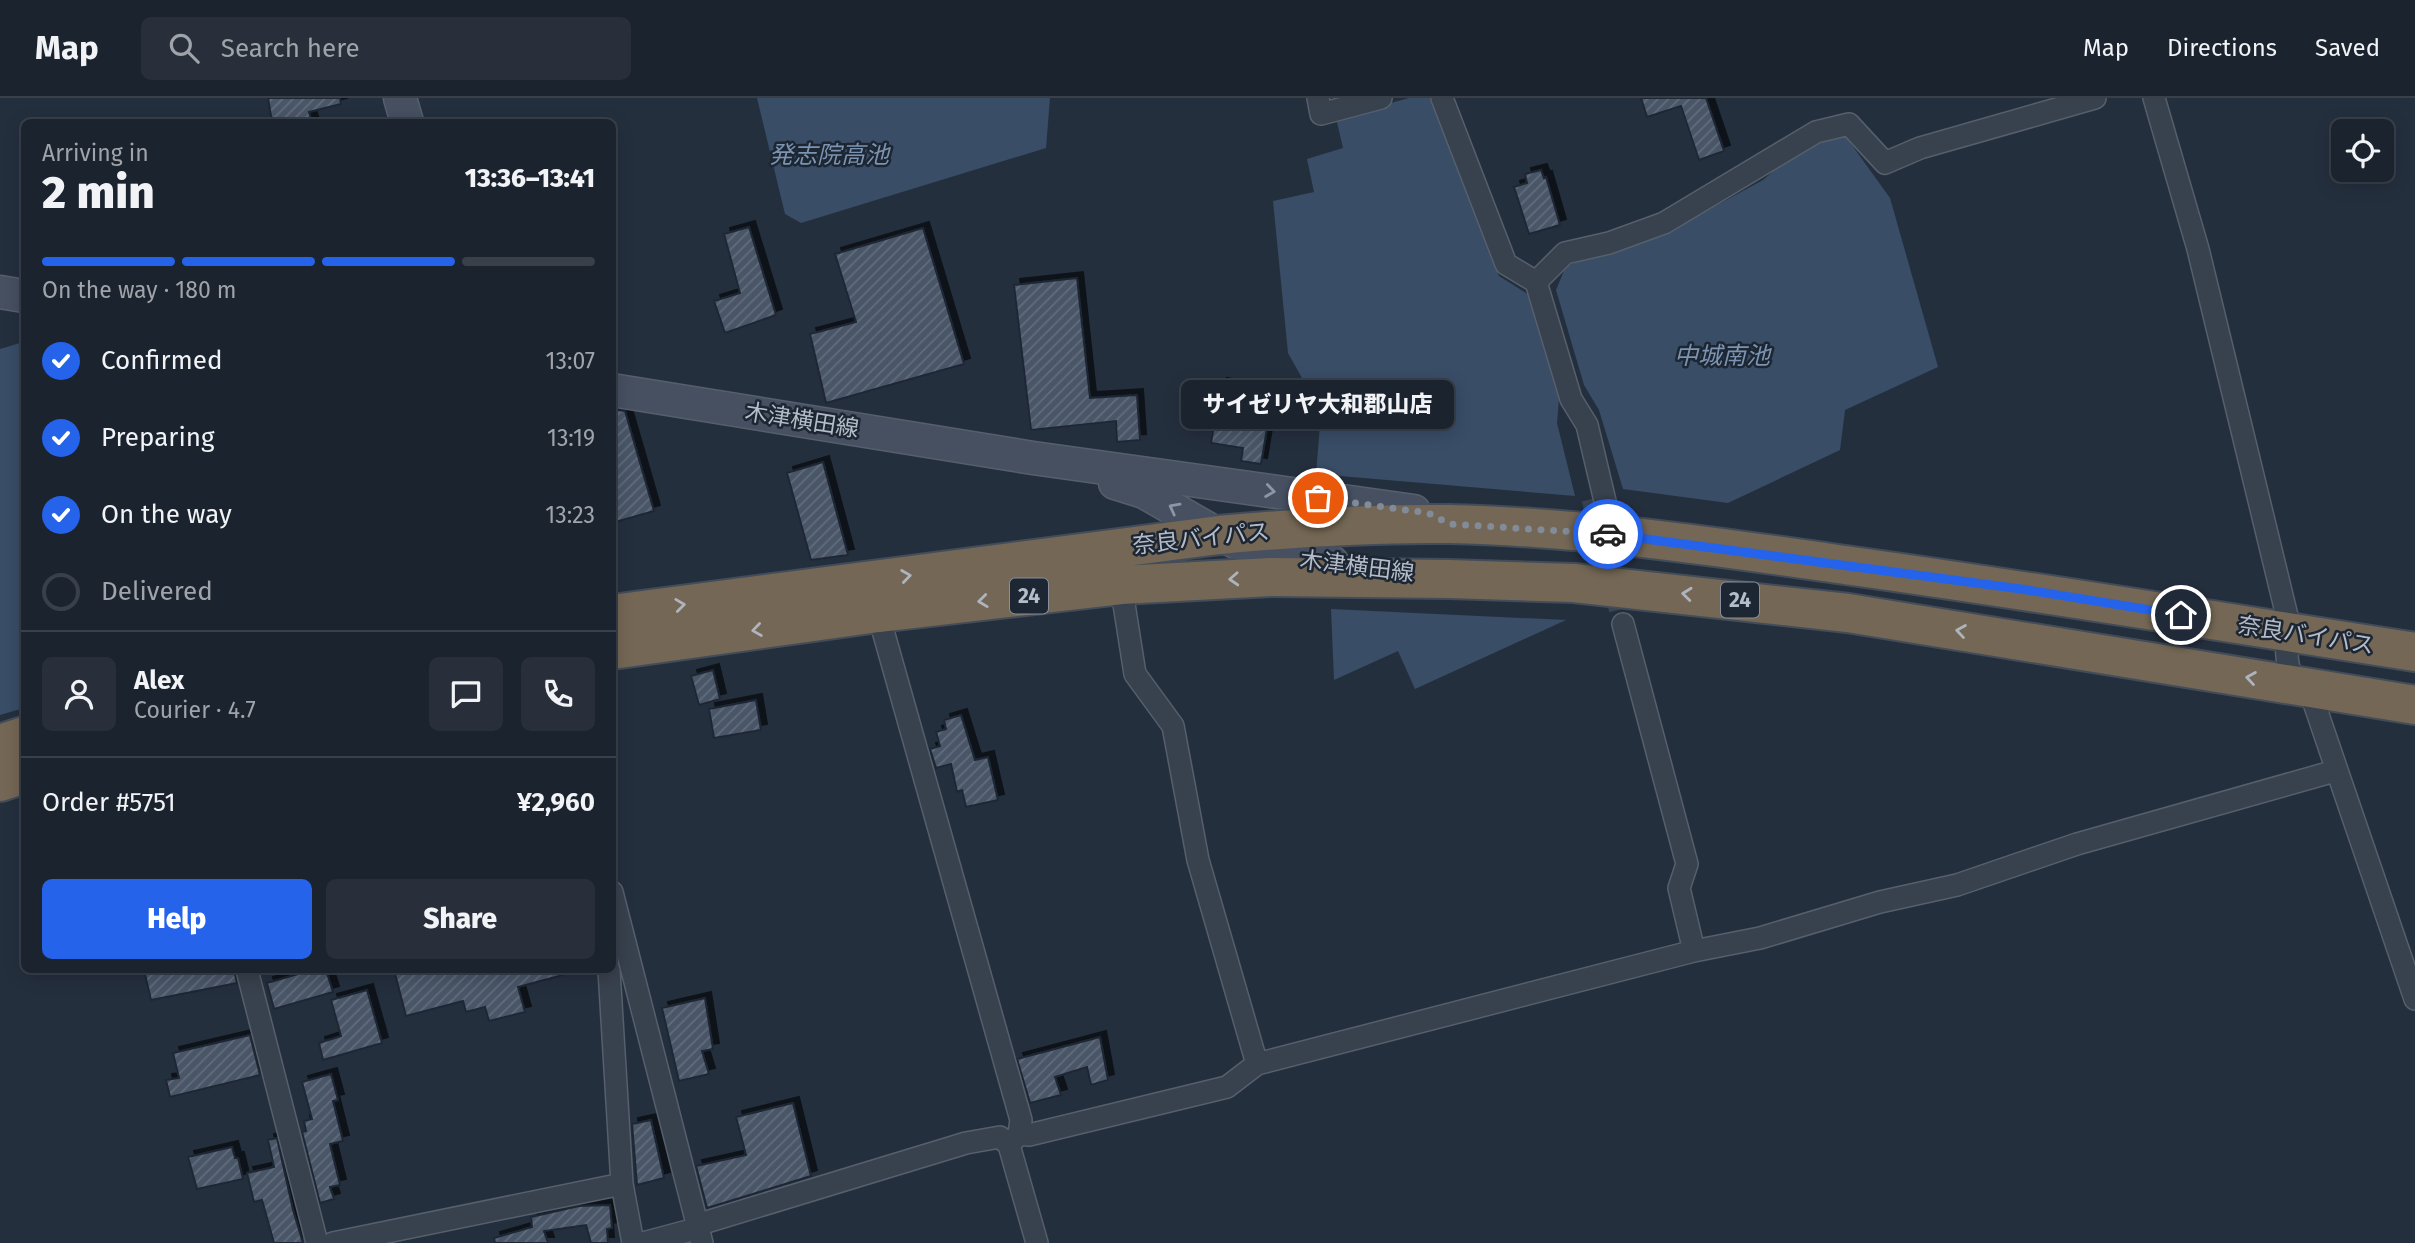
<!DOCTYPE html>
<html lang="en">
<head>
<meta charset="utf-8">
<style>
  body { margin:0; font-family:"Fira Sans","Noto Sans JP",sans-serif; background:#282f3a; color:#f1f3f6; height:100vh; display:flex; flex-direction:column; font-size:26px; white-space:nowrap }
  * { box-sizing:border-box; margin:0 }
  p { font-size:23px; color:#a0a4aa }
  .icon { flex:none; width:38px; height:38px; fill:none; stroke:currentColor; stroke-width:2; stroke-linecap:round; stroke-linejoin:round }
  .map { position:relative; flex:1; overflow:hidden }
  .drawer { position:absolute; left:21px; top:21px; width:595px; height:854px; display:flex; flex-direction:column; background:#1b232e; border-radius:10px; box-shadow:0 4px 18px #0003,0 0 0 2px #39404a }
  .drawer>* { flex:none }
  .fabs { position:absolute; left:2331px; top:21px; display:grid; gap:14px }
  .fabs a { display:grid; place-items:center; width:63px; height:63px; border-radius:10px; background:#1b232e; box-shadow:0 4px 18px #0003,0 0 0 2px #39404a; font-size:35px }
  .pin { position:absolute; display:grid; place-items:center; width:60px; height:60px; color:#fff; margin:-30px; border:4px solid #fff; border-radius:50%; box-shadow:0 2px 7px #0007 }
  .courier { position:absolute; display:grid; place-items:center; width:70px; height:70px; margin:-35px; border:5px solid #2563eb; border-radius:50%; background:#fff; color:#222; box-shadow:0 2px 9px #0007 }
  .bubble { position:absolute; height:49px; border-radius:10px; background:#1b232e; box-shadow:0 4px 18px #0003,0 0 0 2px #39404a; font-size:23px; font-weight:800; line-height:49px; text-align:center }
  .headline em { font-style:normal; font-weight:800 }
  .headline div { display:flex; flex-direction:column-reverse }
  .headline { display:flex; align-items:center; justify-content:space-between; height:119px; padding:0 21px }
  h1 { font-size:46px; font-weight:800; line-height:52px }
  .bar { display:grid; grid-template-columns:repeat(4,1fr); gap:10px 7px; align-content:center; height:84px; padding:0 21px }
  .bar i { height:9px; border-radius:5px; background:#39404a }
  .bar .on { background:#2563eb }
  .bar p { grid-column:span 4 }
  .line { display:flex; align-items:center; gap:18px; padding:0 21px; border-top:2px solid #39404a }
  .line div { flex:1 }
  .round { display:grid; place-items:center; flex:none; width:74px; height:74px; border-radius:10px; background:#282f3a }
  ol { padding:0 21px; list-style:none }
  li { display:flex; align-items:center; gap:21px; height:77px }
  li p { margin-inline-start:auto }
  li .icon { padding:7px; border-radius:50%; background:#2563eb; color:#fff; stroke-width:4 }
  li:last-child { color:#a0a4aa }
  li i { width:38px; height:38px; border:4px solid #39404a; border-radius:50% }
  .action { display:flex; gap:14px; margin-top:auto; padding:14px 21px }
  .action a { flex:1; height:80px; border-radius:10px; background:#2563eb; color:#fff; font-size:28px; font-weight:800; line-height:80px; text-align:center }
  .action a+a { background:#282f3a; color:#f1f3f6 }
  header { display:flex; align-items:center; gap:42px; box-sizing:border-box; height:98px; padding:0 35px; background:#1b232e; border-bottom:2px solid #39404a }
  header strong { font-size:33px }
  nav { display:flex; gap:38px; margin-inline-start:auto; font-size:24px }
  .search { width:490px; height:63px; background:#282f3a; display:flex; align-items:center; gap:18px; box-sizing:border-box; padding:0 24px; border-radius:10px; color:#a0a4aa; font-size:26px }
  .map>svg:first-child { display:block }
</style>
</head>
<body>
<header>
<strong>Map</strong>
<div class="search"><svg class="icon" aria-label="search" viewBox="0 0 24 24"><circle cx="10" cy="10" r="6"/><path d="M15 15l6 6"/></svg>Search here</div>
<nav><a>Map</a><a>Directions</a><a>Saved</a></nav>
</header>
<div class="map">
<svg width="2415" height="1145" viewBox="0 0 2415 1145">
  <defs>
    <pattern id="building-hatch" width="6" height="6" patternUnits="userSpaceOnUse" patternTransform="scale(1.75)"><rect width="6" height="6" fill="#4a5667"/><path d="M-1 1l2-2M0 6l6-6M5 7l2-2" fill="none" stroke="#626c7b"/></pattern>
    <filter id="shadow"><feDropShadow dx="6" dy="-6" stdDeviation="0" flood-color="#0009"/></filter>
  </defs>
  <rect width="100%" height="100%" fill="#242f3e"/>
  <path fill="#394d67" d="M757 0H1050L1046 50 801 125 785 116Z
    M1409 0H1435L1499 178 1529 197 1559 301 1557 325 1575 398 1316 376 1321 314 1288 255 1273 103 1314 94 1307 61 1343 50 1336 20Z
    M1844 36 1890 100 1938 269 1845 312 1840 352 1728 405 1623 391 1599 312 1584 287 1556 192 1566 168 1677 129 1763 82 1794 55Z
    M20 245 24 247V610L0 617V251Z
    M1331 511 1566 522 1415 591 1398 553 1334 582Z"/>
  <path fill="url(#building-hatch)" stroke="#1f2835" stroke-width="2" filter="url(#shadow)" d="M268 0H340L341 6 309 14 312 24H272Z
    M1641 0H1706L1724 53 1699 62 1681 8 1647 19Z
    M1541 72 1544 80 1546 79 1560 127 1529 136 1514 89 1527 85 1525 76Z
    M749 129 776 217 725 235 714 203 740 195 724 136Z
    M923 130 964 266 826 305 810 236 856 224 835 156Z
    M1077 180 1090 300 1137 297 1140 342 1117 344 1116 323 1031 332 1014 187Z
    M1221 286 1273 295 1261 366 1241 363 1243 350 1211 345Z
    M612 311 625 313 654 413 612 425Z
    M823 364 848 457 811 462 787 375Z
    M713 572 720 601 699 607 691 578Z
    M756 602 761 632 714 640 709 611Z
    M961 617 975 662 988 659 998 702 966 709 962 692 957 694 951 666 936 670 930 651 940 648 936 634 946 631 944 622Z
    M144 872H234L237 885 151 902Z
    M312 872H326L333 894 274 911 267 885Z
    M394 872H562L563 877 518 889 525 914 489 923 485 909 466 914 463 903 406 918Z
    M367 892 382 945 323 962 319 945 341 938 331 902Z
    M705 900 713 951 702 953 709 976 679 983 662 910Z
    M250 937 260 977 170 999 166 982 179 980 173 955Z
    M1100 939 1108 982 1091 987 1087 969 1055 979 1061 997 1030 1005 1017 961Z
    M331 976 338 1002 333 1003 343 1043 330 1046 340 1087 330 1089 334 1101 320 1105 302 1034 306 1033 304 1023 312 1021 302 984Z
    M793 1005 811 1078 707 1110 696 1068 746 1057 736 1019Z
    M651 1022 664 1080 637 1087 632 1026Z
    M277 1040 293 1112 303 1145H274L262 1102 254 1104 247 1075 274 1069 268 1042Z
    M232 1049 235 1060H238L243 1081 197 1091 188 1059Z
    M610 1107 612 1130 607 1131 608 1145H591L586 1127 544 1133 548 1145H495L494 1140 532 1129 531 1119 579 1108Z"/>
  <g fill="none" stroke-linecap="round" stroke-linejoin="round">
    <path stroke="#3a4453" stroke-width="21" stroke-dasharray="21 10" stroke-linecap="butt" d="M1592 401 1623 526"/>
    <g stroke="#565f6c" stroke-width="24">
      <path id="street" d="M1318 0 1321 16 1381 0
        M1442 0 1506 166 1536 184 1571 301 1587 327 1613 437
        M2154 0 2198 151 2287 518C2288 558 2279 573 2313 602L2415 901
        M1536 184 1565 155 1609 145 1664 125 1816 34 1849 26 1885 65 1920 50 2095 0
        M1121 487 1135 576 1173 628 1198 762 1257 966
        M878 515 1021 1022 1019 1036 1009 1047 1037 1145
        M1623 526 1687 766 1679 790 1694 853
        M612 794 702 1145
        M247 872 317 1145
        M609 872 622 1086 633 1145
        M1019 1036 1029 1037 1227 989 1257 966 1694 853 1760 840 1880 804 1957 787 2077 746 2335 673
        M700 1126 966 1045 1000 1039 1009 1047
        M333 1145 622 1086
        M643 1145 699 1130"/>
    </g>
    <g stroke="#565f6c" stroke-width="35">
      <path id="secondary" d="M400 0 407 24
        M0 194 24 198
        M612 292 1033 360 1414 413
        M1115 385 1144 394 1219 437 1266 457 1332 464"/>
    </g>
    <g stroke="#434c59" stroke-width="42">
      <path id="highway" d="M612 516 1219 437C1295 430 1372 425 1449 426 1584 429 1719 449 1852 468 2040 494 2228 525 2415 554
        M612 552 878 515 1121 487 1271 479 1449 481 1574 485 1848 515 2415 607
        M0 646 24 638
        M0 684 24 676"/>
    </g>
    <use href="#street" stroke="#38414e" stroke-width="21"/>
    <use href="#secondary" stroke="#465061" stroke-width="32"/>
    <use href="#highway" stroke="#746755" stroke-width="38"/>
  </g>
  <defs><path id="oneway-chevron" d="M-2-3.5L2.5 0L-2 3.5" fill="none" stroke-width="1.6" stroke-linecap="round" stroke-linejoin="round" transform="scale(1.75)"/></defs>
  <g stroke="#8e96a5">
    <use href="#oneway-chevron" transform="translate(1270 393) rotate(8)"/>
    <use href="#oneway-chevron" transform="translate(1174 410) rotate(-152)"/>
  </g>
  <g stroke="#aeb4bd">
    <use href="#oneway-chevron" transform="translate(906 478) rotate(-8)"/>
    <use href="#oneway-chevron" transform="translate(1234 481) rotate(177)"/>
    <use href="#oneway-chevron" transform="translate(1687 496) rotate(-174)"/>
    <use href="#oneway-chevron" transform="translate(983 503) rotate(173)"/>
    <use href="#oneway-chevron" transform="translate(680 507) rotate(-7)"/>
    <use href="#oneway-chevron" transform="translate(757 532) rotate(172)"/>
    <use href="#oneway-chevron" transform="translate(1961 533) rotate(-171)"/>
    <use href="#oneway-chevron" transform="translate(2251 580) rotate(-171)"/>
  </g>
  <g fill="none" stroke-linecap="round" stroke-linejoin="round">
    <path stroke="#828b98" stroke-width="7" stroke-dasharray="0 12.6" d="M1318 400 1428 415 1450 426 1608 436"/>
    <path stroke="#2563eb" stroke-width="9" d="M1608 436 2021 491 2181 517"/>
  </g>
  <g text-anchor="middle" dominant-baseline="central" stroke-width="5" stroke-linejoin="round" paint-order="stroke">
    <g fill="#1d2633" stroke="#878f9c" stroke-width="2">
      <rect x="1010" y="480.5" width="38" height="35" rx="5"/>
      <rect x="1721" y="484.5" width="38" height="35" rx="5"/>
    </g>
    <g font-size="21" font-weight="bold" fill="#b4bcc9">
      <text x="1029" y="498">24</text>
      <text x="1740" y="502">24</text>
    </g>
    <g font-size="23" fill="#b4bcc9" stroke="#1d2633">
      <text transform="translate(802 322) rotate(9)">木津横田線</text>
      <text transform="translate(1201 440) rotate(-6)">奈良バイパス</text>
      <text transform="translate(1357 468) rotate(7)">木津横田線</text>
      <text transform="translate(2306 537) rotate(9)">奈良バイパス</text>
    </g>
    <g font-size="24" font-style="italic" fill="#7c93b1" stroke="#1d2633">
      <text x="829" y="57">発志院高池</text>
      <text x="1722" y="258">中城南池</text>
    </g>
  </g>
</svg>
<div class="fabs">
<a><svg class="icon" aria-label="locate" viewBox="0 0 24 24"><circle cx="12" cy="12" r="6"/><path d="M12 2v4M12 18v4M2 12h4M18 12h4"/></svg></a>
</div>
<div class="pin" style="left:1318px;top:400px;background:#ea580c"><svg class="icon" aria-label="bag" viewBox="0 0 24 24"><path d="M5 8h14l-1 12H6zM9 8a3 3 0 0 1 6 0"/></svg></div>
<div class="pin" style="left:2181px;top:517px;background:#1f2937"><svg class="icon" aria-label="home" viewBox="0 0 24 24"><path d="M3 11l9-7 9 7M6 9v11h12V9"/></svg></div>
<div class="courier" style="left:1608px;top:436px"><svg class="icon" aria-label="car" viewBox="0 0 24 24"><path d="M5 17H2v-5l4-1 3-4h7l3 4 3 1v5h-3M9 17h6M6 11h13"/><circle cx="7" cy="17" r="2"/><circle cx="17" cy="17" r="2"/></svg></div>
<div class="bubble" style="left:1181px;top:282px;width:273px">サイゼリヤ大和郡山店</div>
<section class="drawer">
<div class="headline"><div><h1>2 min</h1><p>Arriving in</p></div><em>13:36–13:41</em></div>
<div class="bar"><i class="on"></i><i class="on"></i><i class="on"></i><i></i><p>On the way · 180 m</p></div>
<ol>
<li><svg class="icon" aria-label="check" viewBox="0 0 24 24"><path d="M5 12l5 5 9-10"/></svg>Confirmed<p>13:07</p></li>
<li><svg class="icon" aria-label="check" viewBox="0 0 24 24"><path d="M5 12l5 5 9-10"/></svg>Preparing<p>13:19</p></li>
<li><svg class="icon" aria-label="check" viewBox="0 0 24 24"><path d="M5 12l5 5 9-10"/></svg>On the way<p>13:23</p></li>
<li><i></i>Delivered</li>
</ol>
<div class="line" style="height:126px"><a class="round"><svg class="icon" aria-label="person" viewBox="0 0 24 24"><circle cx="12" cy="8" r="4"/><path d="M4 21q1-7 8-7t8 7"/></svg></a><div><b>Alex</b><p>Courier · 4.7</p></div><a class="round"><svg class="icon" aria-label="chat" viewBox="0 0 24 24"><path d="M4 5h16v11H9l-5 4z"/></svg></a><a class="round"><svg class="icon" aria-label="phone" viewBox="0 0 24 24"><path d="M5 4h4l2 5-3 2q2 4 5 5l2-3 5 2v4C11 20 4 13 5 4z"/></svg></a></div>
<div class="line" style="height:91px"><div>Order #5751</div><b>¥2,960</b></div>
<div class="action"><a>Help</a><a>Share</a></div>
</section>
</div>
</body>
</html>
